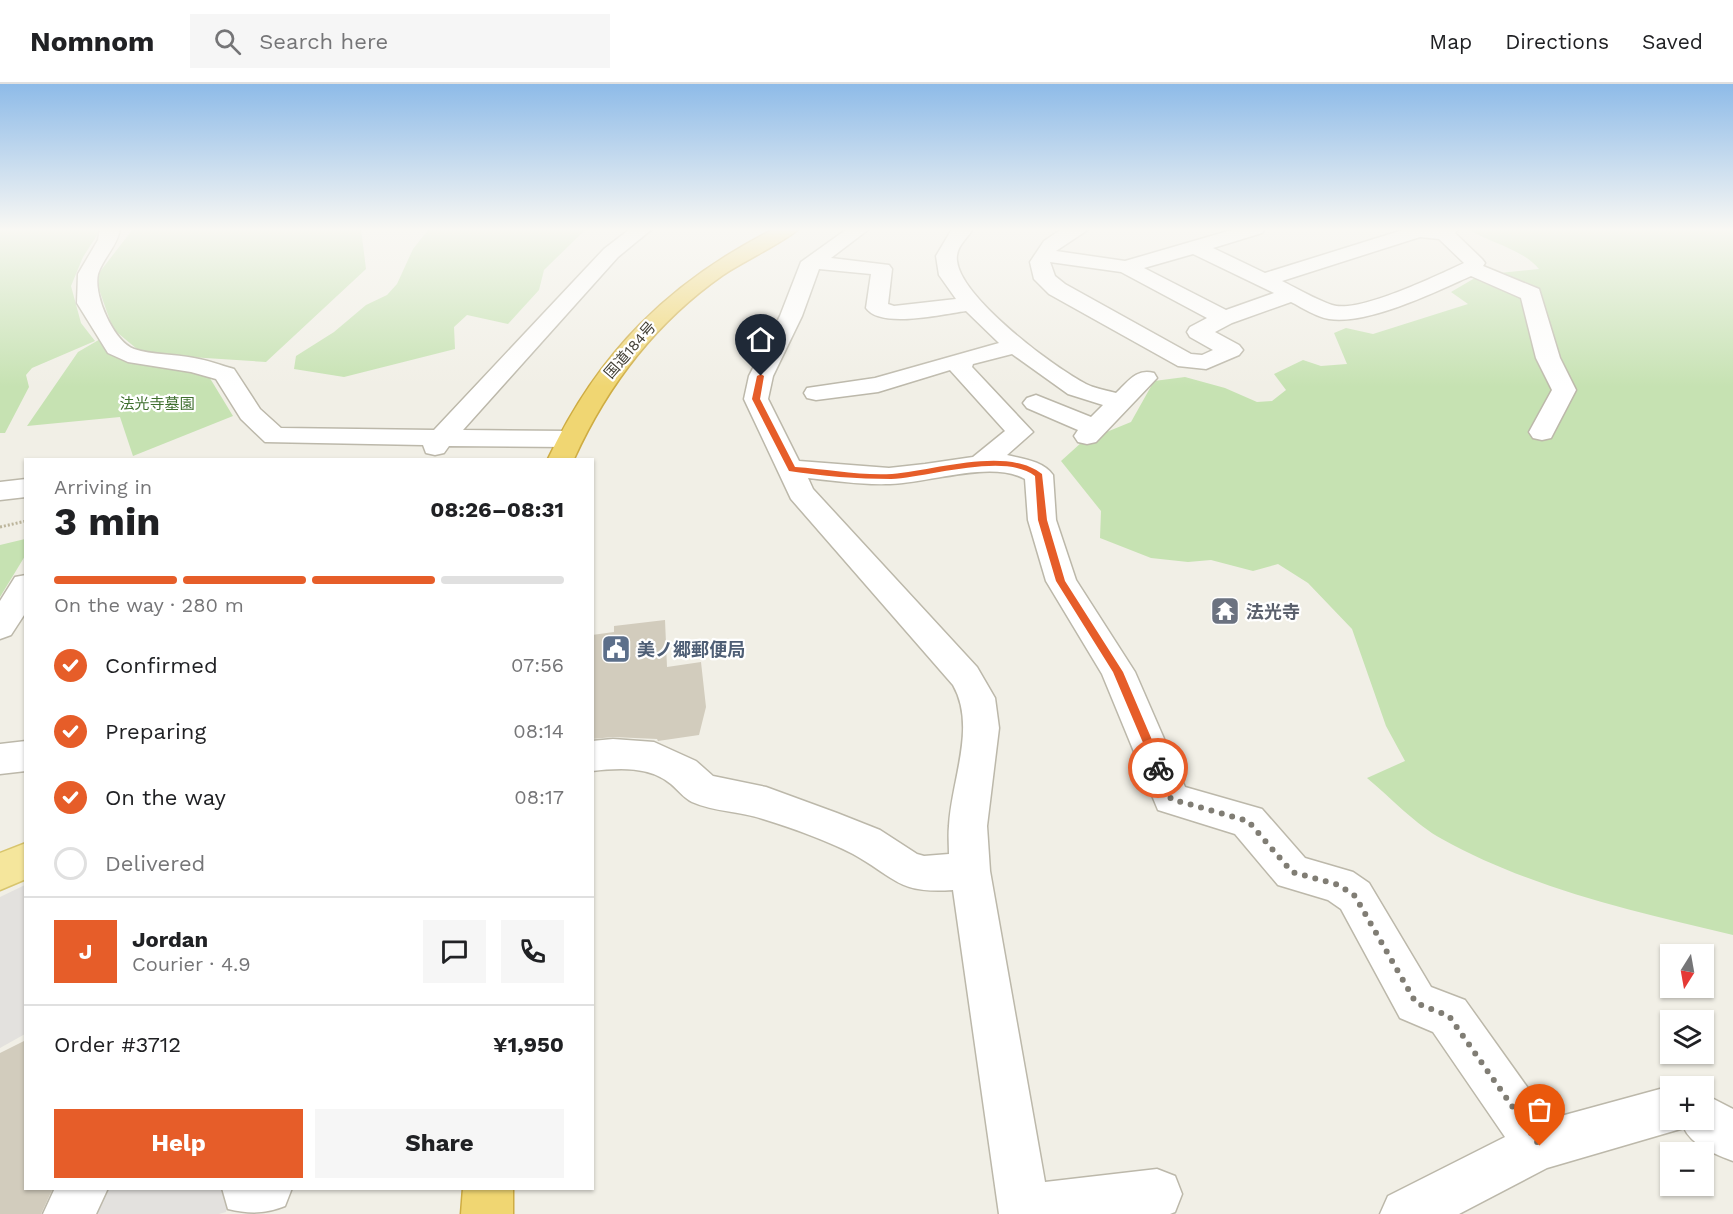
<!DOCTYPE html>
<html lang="en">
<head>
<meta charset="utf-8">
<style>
  body { margin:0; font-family:"Work Sans","Noto Sans JP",sans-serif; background:#f6f6f6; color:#202124; height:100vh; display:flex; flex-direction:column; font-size:22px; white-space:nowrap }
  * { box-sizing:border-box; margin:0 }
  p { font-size:20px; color:#757577 }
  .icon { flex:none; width:33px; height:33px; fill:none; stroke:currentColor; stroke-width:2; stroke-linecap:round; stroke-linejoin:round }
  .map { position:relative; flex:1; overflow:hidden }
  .side { position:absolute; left:24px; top:374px; width:570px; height:732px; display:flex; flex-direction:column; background:#fff; border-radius:0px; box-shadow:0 2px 4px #0004 }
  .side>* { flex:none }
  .needle { width:39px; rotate:191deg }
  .fabs { position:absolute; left:1660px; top:860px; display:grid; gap:12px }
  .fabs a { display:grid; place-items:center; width:54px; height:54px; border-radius:0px; background:#fff; box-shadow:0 2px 4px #0004; font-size:30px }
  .pin { position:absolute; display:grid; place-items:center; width:51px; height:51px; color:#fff; margin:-62px -26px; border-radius:50% 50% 50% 0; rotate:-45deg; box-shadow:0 0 6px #0007 }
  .pin .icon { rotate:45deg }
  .courier { position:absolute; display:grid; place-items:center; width:60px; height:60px; margin:-30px; border:4px solid #e65d29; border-radius:50%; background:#fff; color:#222; box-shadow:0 2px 8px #0007 }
  .overview em { font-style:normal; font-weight:700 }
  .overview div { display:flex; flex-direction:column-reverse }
  .overview { display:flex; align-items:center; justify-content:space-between; height:102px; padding:0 30px }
  h1 { font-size:39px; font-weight:700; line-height:45px }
  .bar { display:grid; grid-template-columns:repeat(4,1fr); gap:9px 6px; align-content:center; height:72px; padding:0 30px }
  .bar i { height:8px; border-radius:4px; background:#e0e0e0 }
  .bar .current { background:#e65d29 }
  .bar p { grid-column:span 4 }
  .line { display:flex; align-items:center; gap:15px; padding:0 30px; border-top:2px solid #e0e0e0 }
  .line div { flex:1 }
  .round { display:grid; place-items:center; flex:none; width:63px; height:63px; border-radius:0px; background:#f6f6f6 }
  ol { padding:0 30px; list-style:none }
  li { display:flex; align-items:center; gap:18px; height:66px }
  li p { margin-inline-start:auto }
  li .icon { padding:6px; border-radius:50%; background:#e65d29; color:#fff; stroke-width:4 }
  li:last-child { color:#757577 }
  li i { width:33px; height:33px; border:3px solid #e0e0e0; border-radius:50% }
  .action { display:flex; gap:12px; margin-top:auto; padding:12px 30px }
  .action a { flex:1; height:69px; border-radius:0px; background:#e65d29; color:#fff; font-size:24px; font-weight:700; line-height:69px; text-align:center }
  .action a+a { background:#f6f6f6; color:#202124 }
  header { display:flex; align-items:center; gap:36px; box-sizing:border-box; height:84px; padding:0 30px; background:#fff; border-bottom:2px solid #e0e0e0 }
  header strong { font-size:28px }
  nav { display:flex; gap:33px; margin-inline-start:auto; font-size:21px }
  .search { width:420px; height:54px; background:#f6f6f6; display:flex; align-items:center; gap:15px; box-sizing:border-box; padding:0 21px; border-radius:0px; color:#757577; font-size:22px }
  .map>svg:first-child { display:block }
</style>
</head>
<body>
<header>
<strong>Nomnom</strong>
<div class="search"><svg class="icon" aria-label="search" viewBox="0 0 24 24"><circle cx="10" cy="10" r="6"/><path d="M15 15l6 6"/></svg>Search here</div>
<nav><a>Map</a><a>Directions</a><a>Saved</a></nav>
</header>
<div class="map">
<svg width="1733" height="1130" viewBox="0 0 1733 1130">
  <rect width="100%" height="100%" fill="#f1efe6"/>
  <path fill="#c6e2b2" d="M0 145H101L83 173 71 202 81 239 95 257 32 284 26 291 29 303 5 349H0Z
    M133 145H361L366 185 266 278 143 270 113 245 95 194Z
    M429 145H586L544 186 539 206 508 240 467 231 454 243 455 265 344 293 294 285 296 272 334 248 366 221 387 211 397 200 413 165Z
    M1467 145H1733V851C1635 828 1530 804 1442 755 1416 741 1390 713 1367 694L1405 677 1386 642 1352 545 1308 499 1278 480 1253 487 1211 476 1188 478 1151 474 1100 454 1101 427 1061 377 1082 358 1131 338 1154 297 1185 293 1225 304 1257 318 1272 317 1286 306 1274 290 1303 276 1321 282 1347 280 1334 249 1346 244 1373 250 1468 220 1451 208 1480 191 1539 185C1524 166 1489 158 1467 145Z
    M102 254 208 291 233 332 133 372 120 333 27 342 78 268Z
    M25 455V472L0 513V461Z"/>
  <path fill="#e3e1de" d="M25 801V950L0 964V813Z
    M92 1104H233L226 1128 219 1130H79Z"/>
  <path fill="#d2ccbd" d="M665 536 667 583 701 578 706 623 699 651 658 657 657 655 613 653 592 655V551L614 548V542Z
    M26 956V1104H53L41 1130H0V969Z"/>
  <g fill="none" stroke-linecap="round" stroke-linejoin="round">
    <g stroke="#bcb8aa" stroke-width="3">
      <path id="minor" d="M100 145H120C117 163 103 174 98 190 93 211 114 258 134 265 152 271 175 270 194 274 207 276 220 281 234 285L260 325 281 344 434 346 604 165 630 145H652L618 173 463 346 569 347 578 349 582 355 578 361 569 363 449 362 444 369 435 371 426 369 423 361 265 358 241 335 216 295 191 288 128 278 108 269 77 219 78 190 98 156Z
        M847 145H869L831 174 889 181 892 185 888 220 894 222 956 215 939 191 936 172 952 145H973C967 155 955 163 957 177 961 214 1053 283 1086 300 1094 304 1104 306 1112 308L1116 309C1128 298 1136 284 1154 289L1157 294 1096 358 1087 360 1078 358 1074 352 1078 346 1027 324 1023 319 1027 314 1036 311 1091 333 1103 321 1068 310 1012 270 973 280 972 283 1033 348 1007 371C1023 375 1043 377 1053 391L1056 436 1076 496 1135 588 1185 703 1262 725 1305 774 1353 788 1369 799 1431 903 1465 916 1550 1035 1671 1002V1035H1704V1010L1733 1025V1077C1717 1071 1691 1061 1684 1044L1547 1084 1459 1130H1380L1388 1112 1505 1053 1433 948 1400 934 1341 825 1328 816 1278 801 1235 750 1158 726 1102 590 1046 497 1028 436 1025 395C991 376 930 399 890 400 863 401 835 397 808 394L813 405 977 583 995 614 999 644 987 742 990 787 1045 1098 1157 1085 1175 1092 1182 1110 1175 1128 1170 1130H999L953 806C898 810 896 794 853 770 826 756 792 744 763 735 740 727 714 728 692 718 684 714 678 706 671 700 649 682 619 684 592 687V657L613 655 654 658 696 677 713 692 766 703 837 729 880 746 917 770 924 772 949 770C949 761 948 752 949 742 951 697 977 643 953 601L791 415 744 315 749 292 780 232 801 178ZM819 185 871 190 866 224C880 245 943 230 966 227L999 259 875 294 807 304 804 309 807 314 816 316 878 308 950 286 1005 347 973 373 925 380 889 384 799 377 768 315 773 292 802 232Z
        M1062 145H1089L1056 167 1125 177 1235 145H1265L1262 149 1213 164 1265 189 1406 145H1458L1455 149 1482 175 1485 179 1483 182 1539 205 1560 274 1576 306 1551 354 1542 356 1533 354 1529 348 1552 306 1536 274 1521 214 1471 192C1435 208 1368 241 1329 235 1316 233 1303 224 1291 218L1232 239 1215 248 1239 261 1243 266 1239 271 1206 285 1178 282 1049 210 1034 195 1030 178 1044 157ZM1420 153 1439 155 1464 179C1438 191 1358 230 1332 221 1315 215 1298 205 1282 197ZM1193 170 1274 209 1226 226 1144 184ZM1050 178 1121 188 1207 234 1190 243 1187 248 1190 253 1213 266 1202 271 1191 270 1065 200 1055 192Z
        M26 395V413L0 416V398Z
        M26 491V528L11 551 0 555V517L15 493Z
        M26 657V687L0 690V660Z
        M55 1104H108L96 1130H43Z
        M222 1104H292L285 1122C265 1130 249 1130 228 1125Z"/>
    </g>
    <g stroke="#d8c56d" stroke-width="3">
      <path id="major" d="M26 759V795L0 806V769Z"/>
    </g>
    <g stroke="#ceac43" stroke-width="3">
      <path id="highway" d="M774 145H798C791 154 737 181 723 191 656 238 608 300 574 375H548C598 269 669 198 774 145Z
        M463 1104H513V1130H461Z"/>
    </g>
    <path stroke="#bcb59c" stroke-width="3" stroke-dasharray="2 2" stroke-linecap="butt" d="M0 443 26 437"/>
    <use href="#minor" fill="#fff" fill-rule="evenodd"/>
    <use href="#major" fill="#f5e69c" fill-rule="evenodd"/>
    <use href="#highway" fill="#f0d672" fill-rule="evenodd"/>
  </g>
  <linearGradient id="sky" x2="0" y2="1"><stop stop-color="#8ebbe8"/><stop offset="0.48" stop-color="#f9f8f4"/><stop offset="1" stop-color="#f9f8f4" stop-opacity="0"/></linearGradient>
  <rect width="1733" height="303" fill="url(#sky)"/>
  <path fill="#e65d29" d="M761 290 764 292 760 315 795 383C827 385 861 392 892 390 933 387 1007 362 1042 390L1047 436 1065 497 1123 588 1164 684 1162 687H1155L1113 588 1056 497 1038 436 1035 392C1005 368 927 394 891 395 858 395 821 392 789 387L752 315 757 292Z"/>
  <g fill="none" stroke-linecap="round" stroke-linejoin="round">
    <path stroke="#807d74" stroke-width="6" stroke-dasharray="0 10.8" d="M1158 684 1171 715 1248 737 1292 788 1339 801 1355 812 1416 919 1449 932 1540 1062"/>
  </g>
  <defs>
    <g id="temple-square" transform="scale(1.5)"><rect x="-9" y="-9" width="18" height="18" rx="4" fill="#6b7280" stroke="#fff"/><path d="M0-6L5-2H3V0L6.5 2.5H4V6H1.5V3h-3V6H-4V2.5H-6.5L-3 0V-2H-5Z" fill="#fff"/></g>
    <g id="civic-square" transform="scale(1.5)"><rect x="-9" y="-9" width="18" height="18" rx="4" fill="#5c6f8a" stroke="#fff"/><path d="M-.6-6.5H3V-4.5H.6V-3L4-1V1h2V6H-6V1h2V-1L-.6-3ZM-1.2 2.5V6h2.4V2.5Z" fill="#fff"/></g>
  </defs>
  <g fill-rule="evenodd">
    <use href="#temple-square" x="1225" y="527"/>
    <use href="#civic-square" x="616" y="565"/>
  </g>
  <g text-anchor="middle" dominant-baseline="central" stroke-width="4.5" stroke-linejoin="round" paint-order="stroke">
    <g font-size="15" fill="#434036" stroke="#fff">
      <text transform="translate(630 266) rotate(-49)">国道184号</text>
    </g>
    <g font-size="15" fill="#3f6f2f" stroke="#fff">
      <text x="157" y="320">法光寺墓園</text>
    </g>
    <g font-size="18" font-weight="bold" fill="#5b616d" stroke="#fff" text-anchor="start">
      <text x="1246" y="527">法光寺</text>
    </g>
    <g font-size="18" font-weight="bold" fill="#4e5e75" stroke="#fff" text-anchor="start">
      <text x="637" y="565">美ノ郷郵便局</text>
    </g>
  </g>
</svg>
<div class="fabs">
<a><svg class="needle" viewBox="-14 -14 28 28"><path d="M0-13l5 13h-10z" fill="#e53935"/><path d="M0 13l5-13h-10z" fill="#757577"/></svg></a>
<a><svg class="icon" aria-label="layers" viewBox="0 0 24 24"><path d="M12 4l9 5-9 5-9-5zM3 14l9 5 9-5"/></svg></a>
<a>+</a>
<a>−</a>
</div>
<div class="pin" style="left:1540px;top:1062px;background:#ea580c"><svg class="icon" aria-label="bag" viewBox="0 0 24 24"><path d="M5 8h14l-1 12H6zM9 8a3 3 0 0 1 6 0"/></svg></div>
<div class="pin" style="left:761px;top:292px;background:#1f2937"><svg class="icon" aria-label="home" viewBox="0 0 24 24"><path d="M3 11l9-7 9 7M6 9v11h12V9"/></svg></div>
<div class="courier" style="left:1158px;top:684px"><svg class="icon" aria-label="bike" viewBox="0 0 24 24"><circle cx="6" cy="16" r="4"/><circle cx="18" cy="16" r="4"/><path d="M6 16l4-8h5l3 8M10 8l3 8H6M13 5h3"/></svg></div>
<section class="side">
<div class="overview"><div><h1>3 min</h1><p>Arriving in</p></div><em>08:26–08:31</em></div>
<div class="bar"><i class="current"></i><i class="current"></i><i class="current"></i><i></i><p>On the way · 280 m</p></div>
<ol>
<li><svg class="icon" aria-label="check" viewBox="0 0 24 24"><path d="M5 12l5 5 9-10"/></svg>Confirmed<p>07:56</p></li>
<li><svg class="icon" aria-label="check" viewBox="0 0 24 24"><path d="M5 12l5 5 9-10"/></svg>Preparing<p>08:14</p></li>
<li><svg class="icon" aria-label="check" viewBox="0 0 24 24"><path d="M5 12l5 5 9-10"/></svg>On the way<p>08:17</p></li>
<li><i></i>Delivered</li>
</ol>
<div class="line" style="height:108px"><b class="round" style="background:#e65d29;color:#fff">J</b><div><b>Jordan</b><p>Courier · 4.9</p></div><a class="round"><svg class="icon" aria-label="chat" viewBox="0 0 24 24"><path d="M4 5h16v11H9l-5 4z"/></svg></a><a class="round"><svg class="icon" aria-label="phone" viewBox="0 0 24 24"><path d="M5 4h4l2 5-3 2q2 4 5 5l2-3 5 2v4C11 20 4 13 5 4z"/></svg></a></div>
<div class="line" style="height:78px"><div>Order #3712</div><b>¥1,950</b></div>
<div class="action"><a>Help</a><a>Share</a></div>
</section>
</div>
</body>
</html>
